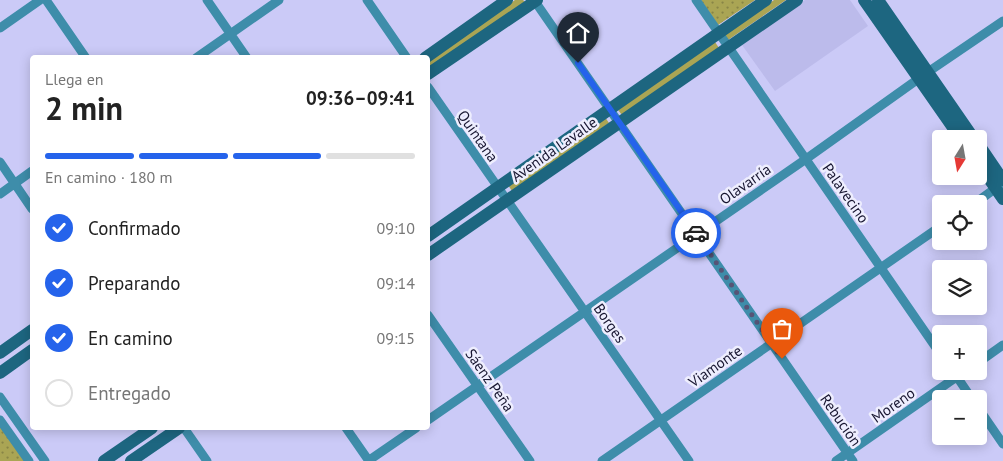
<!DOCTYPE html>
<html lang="es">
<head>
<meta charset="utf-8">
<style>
  body { margin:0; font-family:"PT Sans",sans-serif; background:#f6f6f6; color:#222; height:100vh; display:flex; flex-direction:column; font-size:19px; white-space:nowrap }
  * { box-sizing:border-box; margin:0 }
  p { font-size:16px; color:#767676 }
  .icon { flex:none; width:28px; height:28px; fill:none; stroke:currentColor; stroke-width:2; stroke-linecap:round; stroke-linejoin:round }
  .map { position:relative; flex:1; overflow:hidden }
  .panel { position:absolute; left:30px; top:55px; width:400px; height:375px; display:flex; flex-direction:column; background:#fff; border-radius:5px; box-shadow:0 2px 12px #0003 }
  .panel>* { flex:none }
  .needle { width:32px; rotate:191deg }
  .controls { position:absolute; left:932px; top:130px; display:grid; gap:10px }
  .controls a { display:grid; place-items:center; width:55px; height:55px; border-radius:5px; background:#fff; box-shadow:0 2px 12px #0003; font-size:25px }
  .pin { position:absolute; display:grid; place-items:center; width:42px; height:42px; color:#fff; margin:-51px -21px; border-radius:50% 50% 50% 0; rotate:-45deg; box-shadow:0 0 5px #0007 }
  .pin .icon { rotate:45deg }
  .courier { position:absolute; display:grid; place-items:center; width:50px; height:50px; margin:-25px; border:4px solid #2563eb; border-radius:50%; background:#fff; color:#222; box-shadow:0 1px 6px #0007 }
  .overview em { font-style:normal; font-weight:600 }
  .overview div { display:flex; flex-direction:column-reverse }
  .overview { display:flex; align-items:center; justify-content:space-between; height:85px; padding:0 15px }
  h1 { font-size:32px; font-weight:600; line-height:38px }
  .bar { display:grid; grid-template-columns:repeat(4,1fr); gap:8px 5px; align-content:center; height:60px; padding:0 15px }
  .bar i { height:6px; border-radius:4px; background:#e0e0e0 }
  .bar .on { background:#2563eb }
  .bar p { grid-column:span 4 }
  ol { padding:0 15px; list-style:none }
  li { display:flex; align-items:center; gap:15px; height:55px }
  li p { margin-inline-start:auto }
  li .icon { padding:5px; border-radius:50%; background:#2563eb; color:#fff; stroke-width:4 }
  li:last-child { color:#767676 }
  li i { width:28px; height:28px; border:2px solid #e0e0e0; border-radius:50% }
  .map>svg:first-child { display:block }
</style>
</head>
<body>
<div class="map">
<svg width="1003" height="461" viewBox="0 0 1003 461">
  <defs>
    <pattern id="park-dots" width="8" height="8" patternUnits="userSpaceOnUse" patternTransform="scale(1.25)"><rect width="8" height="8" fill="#aaa554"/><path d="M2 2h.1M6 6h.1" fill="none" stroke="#898546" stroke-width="1.8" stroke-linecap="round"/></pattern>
  </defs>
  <rect width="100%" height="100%" fill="#cbcaf7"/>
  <path fill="#bcbbeb" d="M805 0H850L868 26 775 91 742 45Z"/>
  <path fill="#aaa554" d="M515 0H523L525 2 428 69V61Z
    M774 0H786L728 40 724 35Z
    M715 42 719 48 622 115 618 110Z
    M605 117 609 123 512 191 508 185Z"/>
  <path fill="url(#park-dots)" d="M701 0H755L718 25Z
    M0 421 28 461H0Z"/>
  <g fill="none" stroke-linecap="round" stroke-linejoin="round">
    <path stroke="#3e8daa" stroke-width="9" d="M46 0 86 58
      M207 0 247 58
      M367 0 407 58
      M534 0 853 461
      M696 0 941 355
      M0 28 40 0
      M196 58 279 0
      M428 87 689 461
      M0 162 32 209
      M0 194 32 171
      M974 204 1000 185
      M428 315 530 461
      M979 362 1003 345
      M953 371 972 399
      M0 397 45 461
      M979 409 1003 444
      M0 420 29 461
      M428 420 806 159 928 72 1003 21
      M184 428 207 461
      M346 428 369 461
      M368 461 416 428
      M602 461 941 226
      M836 461 965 371"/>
    <path stroke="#1d6680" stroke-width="12" d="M864 0 961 139
      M878 0 974 139
      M425 58 507 0
      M428 74 537 0
      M979 145 1003 180
      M979 164 1003 199
      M428 236 766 0
      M428 255 619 123 797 0
      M0 353 32 330
      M0 373 32 350
      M104 461 152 428
      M131 461 179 428"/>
  </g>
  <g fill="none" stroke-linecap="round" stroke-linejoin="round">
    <path stroke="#565476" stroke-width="5" stroke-dasharray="0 9" d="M696 233 782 359"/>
    <path stroke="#2563eb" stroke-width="6" d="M578 63 696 233"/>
  </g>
  <g text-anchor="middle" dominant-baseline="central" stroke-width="5" stroke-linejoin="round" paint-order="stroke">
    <g font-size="15" fill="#171530" stroke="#eeeefe">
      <text transform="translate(478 136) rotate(55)">Quintana</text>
      <text transform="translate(554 149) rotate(-35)">Avenida Lavalle</text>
      <text transform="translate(745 184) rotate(-35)">Olavarría</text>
      <text transform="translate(846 193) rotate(55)">Palavecino</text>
      <text transform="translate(610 323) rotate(55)">Borges</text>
      <text transform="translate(715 366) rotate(-35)">Viamonte</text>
      <text transform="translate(490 380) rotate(55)">Sáenz Peña</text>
      <text transform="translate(893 405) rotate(-35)">Moreno</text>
      <text transform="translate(841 420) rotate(55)">Rebución</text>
    </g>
  </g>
</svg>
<div class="controls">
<a><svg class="needle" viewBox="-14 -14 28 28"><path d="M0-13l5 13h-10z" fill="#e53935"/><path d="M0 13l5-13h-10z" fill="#767676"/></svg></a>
<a><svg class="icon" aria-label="locate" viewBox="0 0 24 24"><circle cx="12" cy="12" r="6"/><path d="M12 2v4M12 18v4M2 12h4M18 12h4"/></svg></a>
<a><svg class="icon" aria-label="layers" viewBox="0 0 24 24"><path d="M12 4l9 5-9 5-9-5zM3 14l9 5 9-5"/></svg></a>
<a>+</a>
<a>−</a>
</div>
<div class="pin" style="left:782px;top:359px;background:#ea580c"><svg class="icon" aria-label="bag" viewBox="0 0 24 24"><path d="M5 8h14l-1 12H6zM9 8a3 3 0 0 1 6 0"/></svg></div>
<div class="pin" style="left:578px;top:63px;background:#1f2937"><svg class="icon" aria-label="home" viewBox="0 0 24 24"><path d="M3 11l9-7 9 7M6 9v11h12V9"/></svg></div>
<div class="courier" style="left:696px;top:233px"><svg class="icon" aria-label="car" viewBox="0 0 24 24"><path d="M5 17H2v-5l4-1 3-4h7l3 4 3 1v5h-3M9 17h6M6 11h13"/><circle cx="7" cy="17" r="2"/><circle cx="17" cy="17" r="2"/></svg></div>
<section class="panel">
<div class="overview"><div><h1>2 min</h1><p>Llega en</p></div><em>09:36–09:41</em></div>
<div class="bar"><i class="on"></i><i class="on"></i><i class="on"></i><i></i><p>En camino · 180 m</p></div>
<ol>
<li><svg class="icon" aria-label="check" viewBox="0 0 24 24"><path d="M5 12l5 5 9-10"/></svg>Confirmado<p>09:10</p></li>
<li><svg class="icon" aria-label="check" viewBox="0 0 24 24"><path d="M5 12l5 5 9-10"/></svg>Preparando<p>09:14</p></li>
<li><svg class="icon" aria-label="check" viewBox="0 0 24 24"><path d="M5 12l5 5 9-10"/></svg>En camino<p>09:15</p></li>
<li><i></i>Entregado</li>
</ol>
</section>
</div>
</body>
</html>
